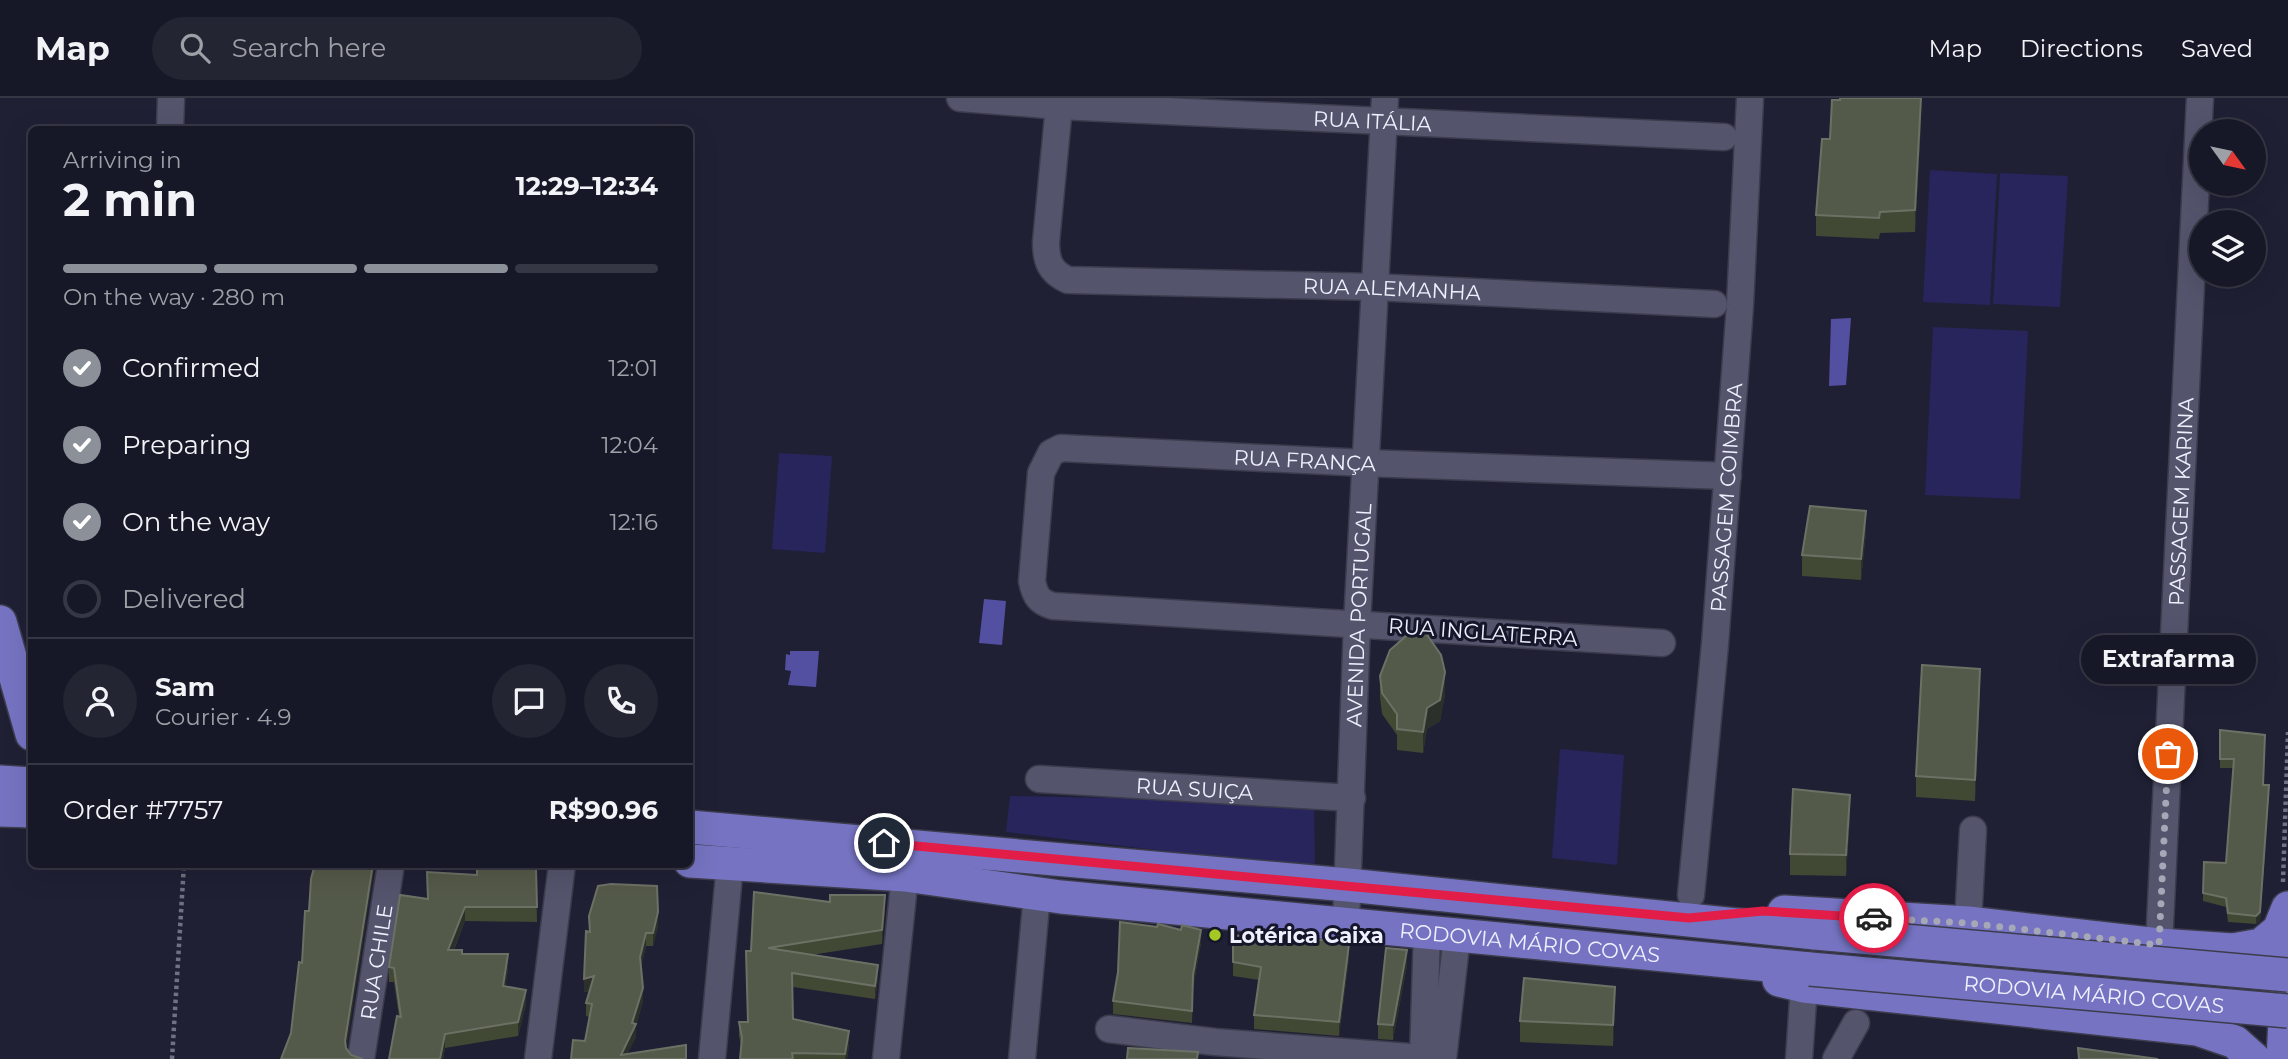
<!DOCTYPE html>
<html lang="en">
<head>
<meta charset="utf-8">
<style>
  body { margin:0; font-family:Montserrat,sans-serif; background:#242533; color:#f1f3f6; height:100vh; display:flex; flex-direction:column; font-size:26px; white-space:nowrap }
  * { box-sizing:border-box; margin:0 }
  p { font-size:23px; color:#9ea0a7 }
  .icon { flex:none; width:38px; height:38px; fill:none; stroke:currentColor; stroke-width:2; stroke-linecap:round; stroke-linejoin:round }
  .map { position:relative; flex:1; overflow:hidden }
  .details { position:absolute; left:28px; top:28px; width:665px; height:742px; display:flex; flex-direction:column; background:#171827; border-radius:10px; box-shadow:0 7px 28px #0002,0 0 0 2px #363744 }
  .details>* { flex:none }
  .needle { width:46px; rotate:123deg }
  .controls { position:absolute; left:2189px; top:21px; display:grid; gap:14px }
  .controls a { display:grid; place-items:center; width:77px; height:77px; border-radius:50%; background:#171827; box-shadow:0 7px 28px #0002,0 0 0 2px #363744; font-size:35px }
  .pin { position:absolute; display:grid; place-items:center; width:60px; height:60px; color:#fff; margin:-30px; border:4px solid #fff; border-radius:50%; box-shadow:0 2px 7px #0007 }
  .courier { position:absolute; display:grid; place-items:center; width:70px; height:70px; margin:-35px; border:5px solid #e11d48; border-radius:50%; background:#fff; color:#222; box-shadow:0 2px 9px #0007 }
  .bubble { position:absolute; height:49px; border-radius:24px; background:#171827; box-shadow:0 7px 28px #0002,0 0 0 2px #363744; font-size:23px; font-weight:700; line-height:49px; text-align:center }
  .headline em { font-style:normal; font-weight:700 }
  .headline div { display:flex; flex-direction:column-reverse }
  .headline { display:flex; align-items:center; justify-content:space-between; height:119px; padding:0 35px }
  h1 { font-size:46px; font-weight:700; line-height:52px }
  .bar { display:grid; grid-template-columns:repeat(4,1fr); gap:10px 7px; align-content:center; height:84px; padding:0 35px }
  .bar i { height:9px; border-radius:5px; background:#363744 }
  .bar .active { background:#8c9099 }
  .bar p { grid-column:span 4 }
  .line { display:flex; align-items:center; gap:18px; padding:0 35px; border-top:2px solid #363744 }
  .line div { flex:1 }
  .round { display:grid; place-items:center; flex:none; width:74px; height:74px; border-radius:37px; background:#242533 }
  ol { padding:0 35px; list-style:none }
  li { display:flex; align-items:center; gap:21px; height:77px }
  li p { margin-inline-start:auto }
  li .icon { padding:7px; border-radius:50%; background:#8c9099; color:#fff; stroke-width:4 }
  li:last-child { color:#9ea0a7 }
  li i { width:38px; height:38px; border:4px solid #363744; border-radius:50% }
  header { display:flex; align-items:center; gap:42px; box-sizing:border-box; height:98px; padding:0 35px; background:#171827; border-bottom:2px solid #363744 }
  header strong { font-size:33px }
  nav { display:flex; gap:38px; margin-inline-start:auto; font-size:24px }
  .search { width:490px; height:63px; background:#242533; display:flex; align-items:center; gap:18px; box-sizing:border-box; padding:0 24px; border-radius:38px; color:#9ea0a7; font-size:26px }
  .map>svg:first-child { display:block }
</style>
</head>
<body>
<header>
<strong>Map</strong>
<div class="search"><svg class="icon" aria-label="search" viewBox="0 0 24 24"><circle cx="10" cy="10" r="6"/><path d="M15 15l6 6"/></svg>Search here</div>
<nav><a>Map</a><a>Directions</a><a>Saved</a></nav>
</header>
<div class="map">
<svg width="2288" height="961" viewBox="0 0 2288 961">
  <rect width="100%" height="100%" fill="#1f2034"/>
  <path fill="#28245c" d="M1930 72 1997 76 1990 207 1923 204Z
    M2000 75 2068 78 2060 209 1993 206Z
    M1933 229 2028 233 2020 401 1925 397Z
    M779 355 832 358 825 455 772 451Z
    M1560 651 1624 657 1617 767 1552 760Z
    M1010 698 1314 704 1315 771 1006 734Z"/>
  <path fill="#534fa1" d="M1851 220 1846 287 1829 288 1831 221Z
    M984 501 1006 503 1002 547 979 545Z
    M790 553H819L816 589 788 587 791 573 785 572 786 556 790 557Z"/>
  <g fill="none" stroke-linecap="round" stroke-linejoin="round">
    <g stroke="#3c3c4d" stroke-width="29">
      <g id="minor">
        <path id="s1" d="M960 0 1059 8 1724 39"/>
        <path id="s2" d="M1059 8 1046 144C1046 163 1050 174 1068 182L1374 189 1714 206"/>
        <path d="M170 32 171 0"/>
        <path id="s3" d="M1662 545 1053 508C1039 504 1035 498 1032 483L1041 375 1051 355 1061 350 1365 365 1728 378"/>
        <path id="s4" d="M1039 681 1352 700"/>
        <path id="s5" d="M1691 797 1715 546 1740 207 1750 0"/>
        <path id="s6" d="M1346 825 1357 526 1385 0"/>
        <path d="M1968 825 1973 732"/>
        <path id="s7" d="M2159 847 2200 0"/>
        <path d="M1109 931 1215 944 1436 961"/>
        <path id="s8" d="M361 961 391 766"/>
        <path d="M538 961 562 766"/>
        <path d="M712 961 730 766"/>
        <path d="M886 961 905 777"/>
        <path d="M1022 961 1037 796"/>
        <path d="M1423 961 1427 834"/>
        <path d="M1443 961 1457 838"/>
        <path d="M1799 961 1804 888"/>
        <path d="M1836 961 1856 925"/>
      </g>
    </g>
    <g stroke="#3c3c4d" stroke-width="36">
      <g id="major">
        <path d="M0 524 32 636"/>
        <path d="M0 684 32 686"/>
        <path d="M0 712 32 713"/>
        <path d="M690 729 1348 787 1815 835"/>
        <path id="s9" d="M690 763 905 777 1061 799 1810 871"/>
        <path d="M1784 814 1968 825 2159 847 2233 852 2261 847 2279 832 2288 810"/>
        <path d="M1779 882 1804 888 1857 894 2197 931 2235 944 2254 961"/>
        <path d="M2283 961 2288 861"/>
      </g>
    </g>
    <path stroke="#707182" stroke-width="4.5" stroke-dasharray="3.5 3.5" stroke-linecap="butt" d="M2283 784 2288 634
      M172 961 184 766"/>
    <use href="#minor" stroke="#54556d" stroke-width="26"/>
    <use href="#major" stroke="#7674c2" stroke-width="33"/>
    <g stroke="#3c3c4d" stroke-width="36" stroke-linecap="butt">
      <g id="major-bridge">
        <path d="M1815 835 2288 877"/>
        <path id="s10" d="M1810 871 2288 913"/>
      </g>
    </g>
    <use href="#major-bridge" stroke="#7674c2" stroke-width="33"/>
  </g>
  <path fill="#414833" d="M1921 24 1915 134 1880 135 1879 141 1816 138V117L1830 41Z
    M1866 434 1861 482 1802 478V457Z
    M1380 578 1445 596 1440 623 1427 631 1423 655 1397 652V637L1382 616 1380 599Z
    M1980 592 1975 703 1916 699V678Z
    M2220 632 2269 696 2260 823 2256 826 2228 824 2226 809 2203 803V795L2226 765 2234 670H2220Z
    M1850 718 1846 778 1790 777V756Z
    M536 771 537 824 465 823 454 852 462 856 508 871 505 889 526 906 518 938 445 950 443 961H389L399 919 394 884H389V869L428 801Z
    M885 811 882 846 811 857 878 880 875 901 793 889V921L849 947 847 961H740L741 948 739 938V924H748L751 853Z
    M589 818 658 828 653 848H646L641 868 643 903 636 928V939L627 956 686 947V961H571L585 943 590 919 586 918V905L590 893 584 894 589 833Z
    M1157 829 1201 845 1193 890 1192 925 1113 916V903Z
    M1233 837 1287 842 1349 860 1339 938 1254 931V917L1259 882 1233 878Z
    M1407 867 1393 942 1378 941V926Z
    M1615 910 1613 948 1520 944V923Z"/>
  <path fill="#2c302a" d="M1921 3V24L1915 134V112Z
    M1866 413V434L1861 482V461Z
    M1980 571V592L1975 703V682Z
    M1445 574V596L1440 623 1427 631 1423 655V634L1427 610Z
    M2269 687 2260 823 2256 826V818Z
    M1850 697V718L1846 778V757Z
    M373 766H375L345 959V943Z
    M885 797V811L882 846V832Z
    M465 809V823L448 866V852Z
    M658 814V828L653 848V835Z
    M1201 832V845L1193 890 1192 925 1193 877Z
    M646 835V848L640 872V859Z
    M1349 846V860L1339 938V924Z
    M1407 852V867L1393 942V927Z
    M508 856V871L503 903V888Z
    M878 867V880L875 901V888Z
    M594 878V892L584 894V881Z
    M1615 889V910L1613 948V927Z
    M643 890V903L636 928V939L625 961 621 957 632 925Z
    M526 892V906L518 938V924Z
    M849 933V947L847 961H845Z
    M445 936V950L443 961H440Z"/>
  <path fill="#545a49" stroke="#6c7165" stroke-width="2" d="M1840 0H1921L1915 112 1880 114 1879 120 1816 117 1822 41H1830L1832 2H1840Z
    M1810 408 1866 413 1861 461 1802 457Z
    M1413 532 1425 534 1441 557 1445 574 1440 602 1427 610 1423 634 1397 631V616L1382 595 1380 578 1390 552Z
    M1922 567 1980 571 1975 682 1916 678Z
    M2220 632 2265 637 2263 687H2269L2260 814 2256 818 2228 815 2226 800 2203 795 2204 764 2226 765 2234 661H2220Z
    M1793 691 1850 697 1846 757 1790 756Z
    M315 766H373L345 943 346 950 351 957 363 961H281L291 935 299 864 302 865 305 813H309L311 781Z
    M477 766H507L536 771 537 809H465L448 852H462V856H508L503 888 526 892 518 924 445 936 440 961H389L397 918 401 919 394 870 389 869 400 797 428 801 427 774 477 777Z
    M611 786 657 788 658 814 653 835H646L640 859 643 890 632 925 636 926 621 957 686 947V961H571L573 942 585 943 592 906 586 905 594 878 584 881 586 833 590 834 589 818 598 788Z
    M754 794 830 804V797H885L882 832 768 850 878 867 875 888 792 875 793 921 849 933 845 956 792 955 793 961H740L742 940 739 924H748L746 853H751Z
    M1120 824 1157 829 1158 826 1181 832 1182 827 1201 832 1193 877 1192 913 1113 903 1118 874Z
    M1266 834 1287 842H1331L1349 846 1339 924 1254 917 1261 869 1233 864V837L1265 840Z
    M1386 850 1407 852 1393 927 1378 926Z
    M1524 880 1615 889 1613 927 1520 923Z
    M1128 950 1198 954 1197 961H1127Z
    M2078 950 2158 961H2079Z"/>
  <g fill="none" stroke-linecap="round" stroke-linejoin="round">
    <path stroke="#a6a7b7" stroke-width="7" stroke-dasharray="0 12.6" d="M1874 820 1968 825 2159 847 2168 656"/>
    <path stroke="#e11d48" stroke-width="9" d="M884 745 1689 820 1763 813 1874 820"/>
  </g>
  <circle fill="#a4c824" stroke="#16162a" stroke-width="2.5" cx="1215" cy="837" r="7"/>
  <g text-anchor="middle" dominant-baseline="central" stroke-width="6" stroke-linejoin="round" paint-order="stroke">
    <g font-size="21" fill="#eff0fe" stroke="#16162a">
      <text stroke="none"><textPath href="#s1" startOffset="413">RUA ITÁLIA</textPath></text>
      <text stroke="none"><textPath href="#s2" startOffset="508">RUA ALEMANHA</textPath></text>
      <text stroke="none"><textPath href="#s3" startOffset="1031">RUA FRANÇA</textPath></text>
      <text stroke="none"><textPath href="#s5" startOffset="399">PASSAGEM COIMBRA</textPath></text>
      <text stroke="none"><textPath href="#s7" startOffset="444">PASSAGEM KARINA</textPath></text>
      <text stroke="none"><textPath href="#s6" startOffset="308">AVENIDA PORTUGAL</textPath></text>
      <text transform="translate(1483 534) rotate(4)">RUA INGLATERRA</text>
      <text stroke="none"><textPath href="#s4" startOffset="156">RUA SUIÇA</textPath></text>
      <text stroke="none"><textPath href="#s9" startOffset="844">RODOVIA MÁRIO COVAS</textPath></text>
      <text stroke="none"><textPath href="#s8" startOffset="98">RUA CHILE</textPath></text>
      <text stroke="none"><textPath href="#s10" startOffset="285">RODOVIA MÁRIO COVAS</textPath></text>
    </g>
    <g font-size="21" font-weight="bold" fill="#eff0fe" stroke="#16162a" text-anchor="start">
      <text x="1229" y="837">Lotérica Caixa</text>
    </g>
  </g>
</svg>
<div class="controls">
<a><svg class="needle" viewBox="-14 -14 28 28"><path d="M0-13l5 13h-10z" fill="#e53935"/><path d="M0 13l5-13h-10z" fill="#9ea0a7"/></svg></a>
<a><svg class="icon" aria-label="layers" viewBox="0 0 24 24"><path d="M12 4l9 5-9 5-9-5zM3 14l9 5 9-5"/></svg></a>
</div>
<div class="pin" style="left:2168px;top:656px;background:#ea580c"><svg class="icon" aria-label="bag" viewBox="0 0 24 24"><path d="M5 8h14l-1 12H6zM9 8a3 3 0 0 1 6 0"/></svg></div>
<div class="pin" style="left:884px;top:745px;background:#1f2937"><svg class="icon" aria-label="home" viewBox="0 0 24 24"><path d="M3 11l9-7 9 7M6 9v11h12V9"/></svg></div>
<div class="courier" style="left:1874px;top:820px"><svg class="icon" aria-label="car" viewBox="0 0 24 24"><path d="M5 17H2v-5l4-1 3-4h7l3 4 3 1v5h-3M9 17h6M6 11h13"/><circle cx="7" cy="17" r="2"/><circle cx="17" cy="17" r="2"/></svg></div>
<div class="bubble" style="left:2081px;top:537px;width:175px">Extrafarma</div>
<section class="details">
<div class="headline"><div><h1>2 min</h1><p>Arriving in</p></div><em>12:29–12:34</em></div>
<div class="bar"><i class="active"></i><i class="active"></i><i class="active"></i><i></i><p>On the way · 280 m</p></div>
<ol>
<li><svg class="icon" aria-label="check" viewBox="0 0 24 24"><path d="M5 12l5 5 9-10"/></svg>Confirmed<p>12:01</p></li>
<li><svg class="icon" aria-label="check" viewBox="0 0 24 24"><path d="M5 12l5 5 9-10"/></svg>Preparing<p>12:04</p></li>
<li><svg class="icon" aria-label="check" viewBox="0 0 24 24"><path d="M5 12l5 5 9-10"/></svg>On the way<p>12:16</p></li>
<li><i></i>Delivered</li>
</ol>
<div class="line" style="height:126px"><a class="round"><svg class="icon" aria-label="person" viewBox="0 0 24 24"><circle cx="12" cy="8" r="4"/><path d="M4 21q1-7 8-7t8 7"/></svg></a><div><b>Sam</b><p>Courier · 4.9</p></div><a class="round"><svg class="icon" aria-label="chat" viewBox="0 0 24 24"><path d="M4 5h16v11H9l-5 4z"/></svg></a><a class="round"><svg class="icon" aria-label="phone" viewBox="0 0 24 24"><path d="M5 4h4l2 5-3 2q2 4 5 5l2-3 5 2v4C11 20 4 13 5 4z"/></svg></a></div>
<div class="line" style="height:91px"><div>Order #7757</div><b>R$90.96</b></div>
</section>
</div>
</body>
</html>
